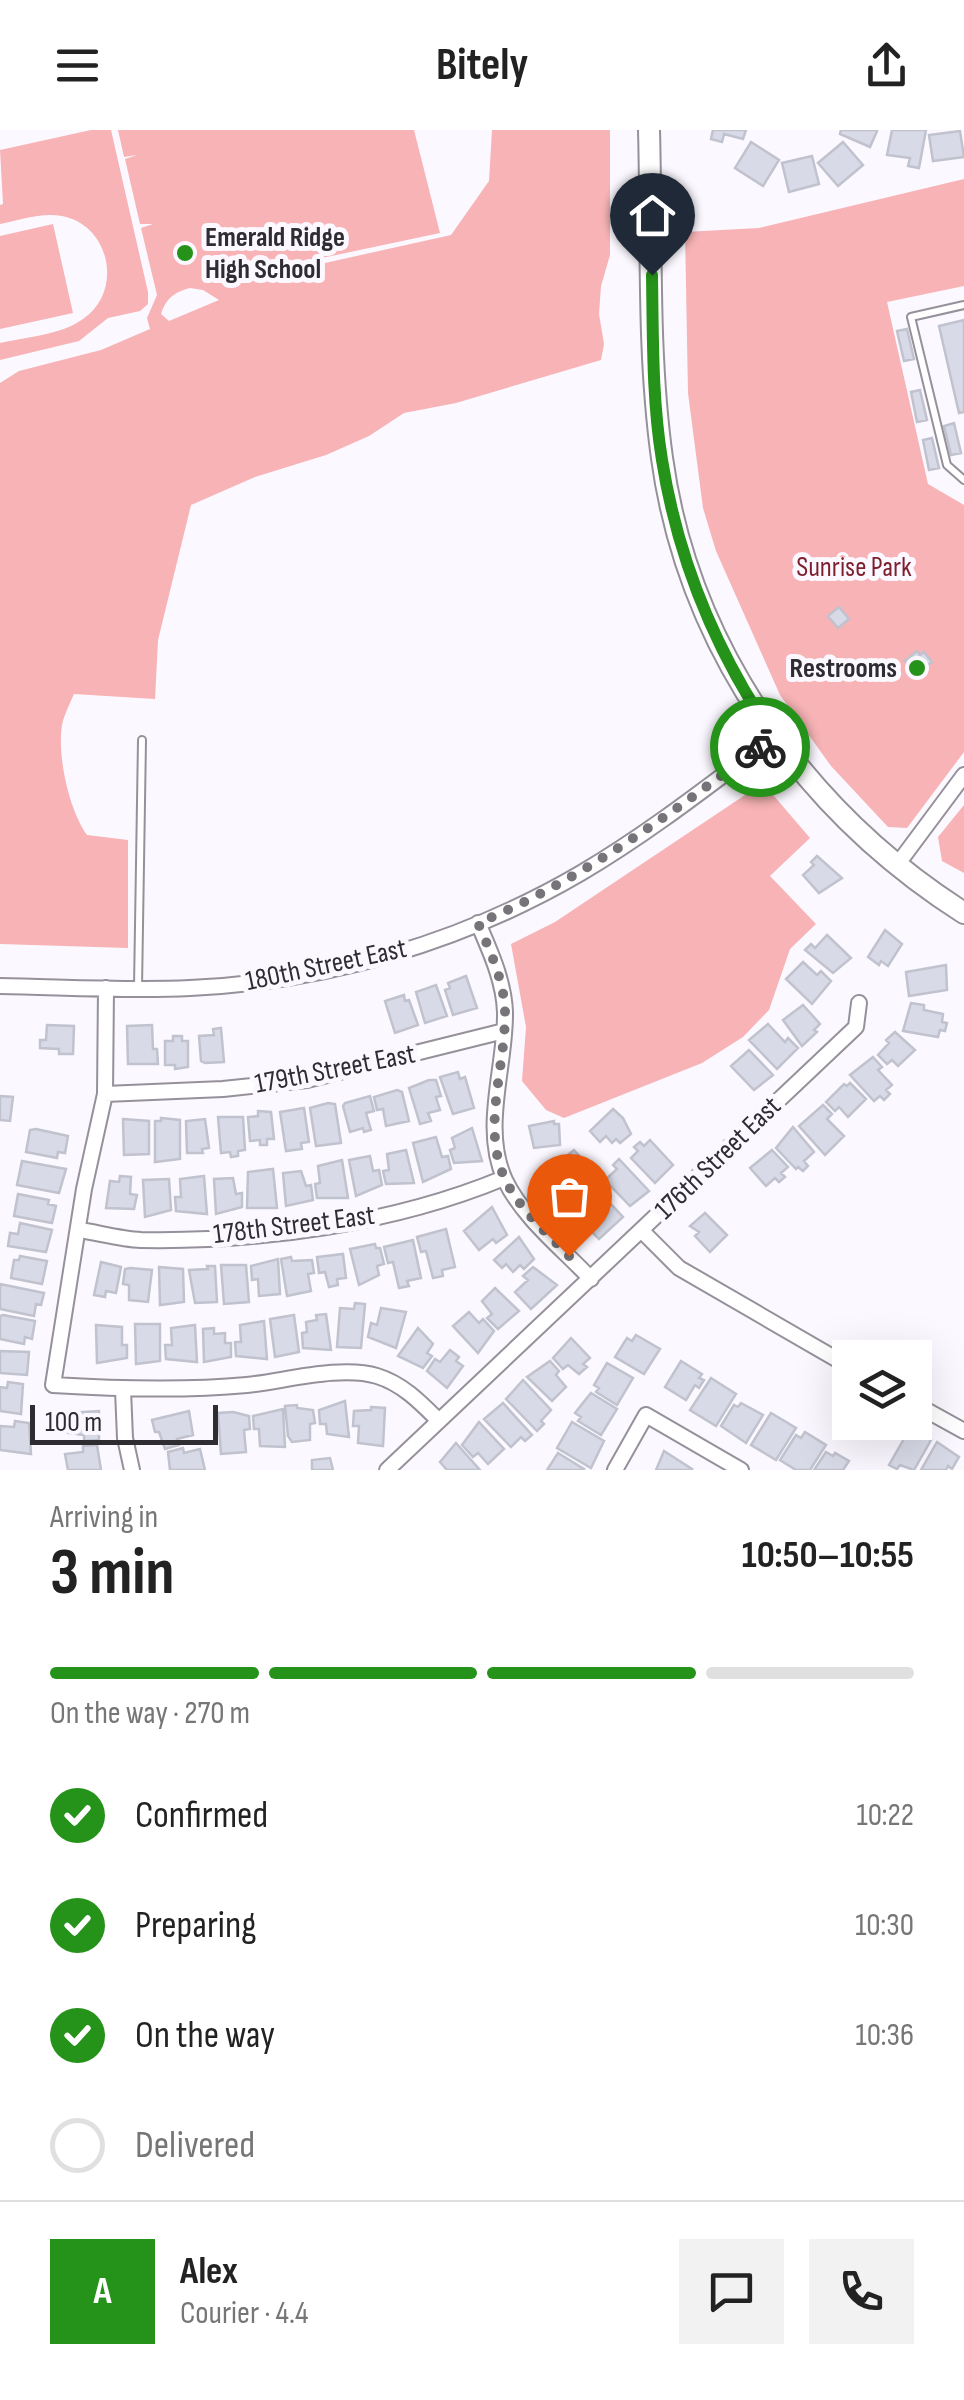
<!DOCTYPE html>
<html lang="en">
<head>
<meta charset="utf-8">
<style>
  body { margin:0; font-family:"Sofia Sans Condensed",sans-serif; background:#f2f2f2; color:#222; height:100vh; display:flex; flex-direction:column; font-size:38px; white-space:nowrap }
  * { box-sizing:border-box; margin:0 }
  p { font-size:32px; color:#767676 }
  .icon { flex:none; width:55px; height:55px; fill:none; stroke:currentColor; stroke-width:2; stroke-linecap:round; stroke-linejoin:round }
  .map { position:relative; height:1340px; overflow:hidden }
  .side { display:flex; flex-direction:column; background:#fff; flex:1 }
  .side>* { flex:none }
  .tools { position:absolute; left:832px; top:1210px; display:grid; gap:20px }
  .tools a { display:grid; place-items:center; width:100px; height:100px; border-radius:0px; background:#fff; box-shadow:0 10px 40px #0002; font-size:50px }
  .scale { position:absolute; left:30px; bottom:25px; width:188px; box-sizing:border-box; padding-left:10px; border:5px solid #2f2d31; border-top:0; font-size:28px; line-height:35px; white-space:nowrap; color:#2f2d31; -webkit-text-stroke:8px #fcf8ff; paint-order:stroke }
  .pin { position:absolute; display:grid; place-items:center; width:85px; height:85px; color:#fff; margin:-102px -42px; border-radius:50% 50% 50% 0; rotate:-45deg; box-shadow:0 0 10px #0007 }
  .pin .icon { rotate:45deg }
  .courier { position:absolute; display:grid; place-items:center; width:100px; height:100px; margin:-50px; border:8px solid #259219; border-radius:50%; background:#fff; color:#222; box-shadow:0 2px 12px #0007 }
  .head em { font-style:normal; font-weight:700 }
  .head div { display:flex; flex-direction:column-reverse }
  .head { display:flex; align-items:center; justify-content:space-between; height:170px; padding:0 50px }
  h1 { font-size:65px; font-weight:700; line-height:75px }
  .bar { display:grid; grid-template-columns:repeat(4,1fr); gap:15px 10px; align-content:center; height:120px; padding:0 50px }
  .bar i { height:12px; border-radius:8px; background:#e0e0e0 }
  .bar .selected { background:#259219 }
  .bar p { grid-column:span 4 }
  .line { display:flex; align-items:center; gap:25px; padding:0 50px; border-top:2px solid #e0e0e0 }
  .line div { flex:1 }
  .round { display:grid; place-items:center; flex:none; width:105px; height:105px; border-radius:0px; background:#f2f2f2 }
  ol { padding:0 50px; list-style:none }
  li { display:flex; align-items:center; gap:30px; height:110px }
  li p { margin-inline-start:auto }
  li .icon { padding:10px; border-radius:50%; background:#259219; color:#fff; stroke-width:4 }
  li:last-child { color:#767676 }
  li i { width:55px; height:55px; border:5px solid #e0e0e0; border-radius:50% }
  header { display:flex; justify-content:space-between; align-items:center; height:130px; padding:0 50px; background:#fff; font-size:45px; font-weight:700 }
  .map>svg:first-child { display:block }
</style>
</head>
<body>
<header><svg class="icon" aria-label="menu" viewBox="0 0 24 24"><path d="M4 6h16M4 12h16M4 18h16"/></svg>Bitely<svg class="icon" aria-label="share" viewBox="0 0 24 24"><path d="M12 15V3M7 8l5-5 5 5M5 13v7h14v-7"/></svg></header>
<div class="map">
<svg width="964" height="1340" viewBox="0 0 964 1340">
  <rect width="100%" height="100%" fill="#fcf8ff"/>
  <path fill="#f7b3b5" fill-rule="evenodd" d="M91 0H111L148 162V174L140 181 108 188 79 211 0 230V213C26 207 61 205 83 189 124 161 110 95 62 86 42 82 20 90 0 94V75L3 74 0 20Z
    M118 0H414L440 103 303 132 286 130 289 141 451 105 489 51 492 0H610V125L601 156 599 184 604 214 601 230 456 273 404 283 369 306 326 325 255 347 191 375 158 510 155 569 74 564C70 573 64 585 62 595 57 626 69 680 87 705L128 710V818L0 814V253L19 241 101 220 150 199 147 188 157 165 141 98 153 94H140L125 29 137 25 124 27ZM190 158 203 160 219 170 169 191 161 184C166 168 175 162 190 158Z
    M964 49V156L887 172 928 354 964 375V622L907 698 888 697 831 636 780 565 716 421 703 378 688 263 685 102 759 98Z
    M53 94 73 183 0 199V106Z
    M757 657 768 659 810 708 770 746 816 794 790 819 769 880 743 907 702 933 564 988 546 980 522 951 526 897 511 814 555 792Z
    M964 675V743L942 731 938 707Z"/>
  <path fill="#d8dbe7" stroke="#c0c2ce" stroke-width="2.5" d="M713 0H746L743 9 724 4 722 12 711 9Z
    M841 0H875L877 1 870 17 840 4Z
    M892 0H926L919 38 908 36 910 28 887 25Z
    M960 1 964 27 933 31 929 5Z
    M751 12 779 30 763 56 735 38Z
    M843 12 863 35 838 56 818 33Z
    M812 26 819 54 789 62 782 33Z
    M964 190V282L959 283 939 196Z
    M907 199 914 229 904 231 897 201Z
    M920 260 927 290 917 292 911 262Z
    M954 293 961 323 951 325 944 296Z
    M932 308 939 338 929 340 923 310Z
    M839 477 849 489 838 498 828 486Z
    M917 521 920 525 924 522 932 532 916 545 905 531Z
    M817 726 842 748 819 763 803 745 814 735 811 732Z
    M885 800 902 814 888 836 881 831 879 835 868 827Z
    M827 805 851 828 833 843 805 820 811 814 815 818Z
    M803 832 817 845 821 841 831 851 812 874 786 849Z
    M946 835 947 860 909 866 906 842Z
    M466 846 477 878 453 885 445 860 450 858 448 853Z
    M436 855 447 886 425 893 416 862Z
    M404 865 405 871 409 870 418 895 395 903 385 871Z
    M911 873 924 875V880L943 884 942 892 947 893 945 901 940 900 938 907 903 901Z
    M803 875 820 894 814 900 817 902 802 916 783 890Z
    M768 894 785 912 788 908 798 918 777 939 749 910Z
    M47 895 74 896 73 924H59V919L40 918V910H46Z
    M152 895 153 919H157L158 934H128L127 896Z
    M221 898 224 932 205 933 201 931 199 906 214 905 213 899Z
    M895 902 915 920 898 936 892 930 887 934 878 925 889 913 886 910Z
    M173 906H182V911H188V937L175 939V935H165V911H173Z
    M749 920 773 945 754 960 731 936Z
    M873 927 882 937 878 940 892 955 886 960 890 964 884 970 880 966 874 971 850 945Z
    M458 942 460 949 465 947 474 978 453 984 440 947Z
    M429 950H436L441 966 436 967 440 980 428 983 431 991 420 994 409 958Z
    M850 953 866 969 848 987 839 977 835 981 826 972 844 954 847 956Z
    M397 960 402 962 409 991 386 996 383 979 377 980 374 967Z
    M0 966 13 967 10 991 0 990Z
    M370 966 374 981 366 983 371 1000 364 1002 363 998 350 1002 343 976 345 973Z
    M328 973 335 974 341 1013 316 1016 310 978Z
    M823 975 832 984 827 989 844 1006 825 1025 799 996Z
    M304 978 309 1012 301 1013 302 1019 286 1021 280 982Z
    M613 979 623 988 631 1004 620 1013 616 1009 612 1013 606 1006 600 1012 590 1001Z
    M258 981 271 982 274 1009H267V1015H260V1010L250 1011 248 987 258 986Z
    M218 987H243L245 1020 238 1021V1026L231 1027 230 1022 221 1023Z
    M161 988 180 990V1029L155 1032V991H161Z
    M123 989 149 991V1024L124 1025Z
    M205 989 209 1018 202 1019 203 1023H187L186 991Z
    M554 991V994H559L560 1015 534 1018 529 996Z
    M793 997 814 1022 804 1031 808 1036 803 1041 798 1037 796 1039 776 1018Z
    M472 998 482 1031 454 1033 450 1020 455 1018 452 1008Z
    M36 999 68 1006 65 1023 58 1022 57 1028 26 1022 30 1000Z
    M436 1007 442 1027 448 1026 451 1039 423 1052 413 1013Z
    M650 1010 673 1035 655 1053 631 1028 638 1021 634 1017 640 1012 644 1016Z
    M406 1020 414 1053 386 1054 383 1041 389 1040 387 1024Z
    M574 1020 582 1029 577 1033 585 1042 557 1062 545 1044Z
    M772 1020 788 1037 781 1043 785 1047 779 1052 775 1048 766 1056 750 1038Z
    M370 1026 373 1041 379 1040 382 1055 356 1066 349 1030Z
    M619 1029 649 1061 630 1076 605 1050 617 1039 613 1035Z
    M342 1030 348 1068H317L315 1054 320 1053 318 1036Z
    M22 1031 66 1039 59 1063 17 1055Z
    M273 1039 277 1078H247L248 1042Z
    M301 1041 306 1056 311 1055 313 1070 286 1076 283 1043Z
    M120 1046 131 1047 130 1064 137 1065 134 1079 106 1078 110 1051 119 1052Z
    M204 1046 207 1084 176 1081 175 1067H181L180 1049Z
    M233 1048 236 1064 242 1063V1077L216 1084 214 1049Z
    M169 1049 171 1080 145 1087 143 1050Z
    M587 1052 600 1066 597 1068 601 1071 581 1089 574 1081 577 1078 575 1076 571 1079 565 1072Z
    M18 1064 49 1070 48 1074 56 1076 52 1093 14 1086Z
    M609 1072 623 1087 599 1109 584 1094Z
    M492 1077 507 1105 496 1113 493 1109 479 1120 464 1101Z
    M705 1083 727 1105 710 1122 695 1106 699 1102 690 1096Z
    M20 1093 52 1100 46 1122 8 1116 10 1103 18 1104Z
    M446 1099 455 1137 442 1140 443 1146 433 1148 426 1121 421 1122 417 1107Z
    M519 1107 534 1129 524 1139 520 1135 513 1142 506 1134 502 1138 494 1130Z
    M413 1110 421 1148 407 1151 409 1156 399 1158 393 1132 388 1133 384 1117Z
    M375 1114 376 1118H380L384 1134 377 1136 379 1145 359 1155 350 1119Z
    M343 1124 346 1148 337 1149 338 1155 329 1157 325 1142 319 1143 317 1127Z
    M20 1126 47 1131 42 1154 11 1148 14 1130H19Z
    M291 1127 292 1131 312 1130 314 1143 308 1144 311 1161 287 1166 281 1129Z
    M278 1129 280 1164 259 1166 258 1149 252 1150 251 1136Z
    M101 1132 121 1137 116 1163 106 1161 105 1167 94 1165Z
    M221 1135H246L249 1172 224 1174Z
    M207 1136H215L217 1172 195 1173 189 1140 208 1139Z
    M159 1137 183 1139 184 1172 160 1175Z
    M533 1137 557 1155 531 1179 515 1162 528 1150 523 1146Z
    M130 1138 152 1140 148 1172 129 1170V1155L123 1154 125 1139Z
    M0 1154 44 1163 41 1175 36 1174 34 1186 0 1179Z
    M495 1158 519 1181 498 1199 487 1188 492 1184 482 1171Z
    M355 1173 365 1174 361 1218 337 1217 340 1178 354 1179Z
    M381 1178 406 1182 396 1218 368 1207 371 1193 377 1195Z
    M469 1182 479 1193 483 1189 494 1201 478 1223 453 1196Z
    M326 1184 331 1220 303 1218 302 1203 307 1202 306 1192 317 1190 316 1185Z
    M3 1185 35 1191 32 1209 25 1207 24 1214 0 1209V1186Z
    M294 1185 299 1222 275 1227 270 1189Z
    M264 1191 267 1229 236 1226 235 1212H241L240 1195Z
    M135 1194H160V1231L136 1234Z
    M96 1195 122 1197V1215H127V1228L97 1233Z
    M195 1195 197 1232 166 1229 165 1215H172L171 1198Z
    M214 1198V1204L225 1203V1213H231V1227L204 1232 203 1199Z
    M418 1198 433 1214 427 1223 432 1226 423 1238 398 1226Z
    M636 1205 660 1219 644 1244 615 1227 627 1208 632 1211Z
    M571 1208 590 1228 583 1234 587 1237 579 1244 568 1235 563 1239 553 1228Z
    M450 1220 459 1227 456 1231 463 1236 447 1258 427 1241 435 1229 440 1232Z
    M0 1221 29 1222 27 1245 0 1243Z
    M550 1231 559 1241 556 1245 566 1257 552 1271 527 1247Z
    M681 1231 702 1244 699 1248 704 1250 699 1258 695 1255 686 1270 665 1257Z
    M607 1233 633 1248 617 1275 596 1262 599 1258 594 1255Z
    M711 1248 736 1264 716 1296 690 1280Z
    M523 1250 551 1280 541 1291 544 1294 537 1301 506 1269Z
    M8 1252 23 1254 21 1284 0 1281V1257L7 1258Z
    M591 1263 617 1279 601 1305 578 1291 581 1287 575 1283Z
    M345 1271 349 1307 327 1304 326 1294H320L319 1280Z
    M503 1273 532 1305 525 1311 521 1307 511 1317 484 1289Z
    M741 1273 763 1285 746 1313 721 1296 734 1275 738 1277Z
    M297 1275V1278L313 1280 315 1293 310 1294V1310L292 1312 288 1306 285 1276Z
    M371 1277 385 1278 383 1316 358 1313 359 1296H353L354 1281 371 1280Z
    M283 1279 285 1317 260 1316 259 1299H254L253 1286Z
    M99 1281V1310L84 1311V1305L68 1303 67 1283Z
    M189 1281 193 1305 177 1309 179 1315 165 1319 159 1302H155L152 1290Z
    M233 1282 249 1286 250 1299 244 1300 246 1322 221 1324 218 1283Z
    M771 1283 796 1298 776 1330 751 1315Z
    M15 1291 29 1293 31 1324 0 1320V1296L14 1297Z
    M479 1292 504 1319 488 1334 478 1323 473 1327 462 1315Z
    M572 1292 604 1311 591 1338 557 1318Z
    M909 1300 931 1310 914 1340 900 1335 897 1339 889 1335Z
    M805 1302 826 1315 810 1340H796L780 1330 796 1305 801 1308Z
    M937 1312 959 1327 952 1339 948 1336 946 1340H921Z
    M456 1313 480 1340H447L440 1332Z
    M97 1315 101 1340H68L65 1324 83 1322V1316Z
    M183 1318 184 1323 200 1319 205 1340H170L168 1322Z
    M664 1321 692 1339 691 1340H656Z
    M826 1322 833 1326 835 1323 849 1331 843 1340H814Z
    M558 1323 584 1339 583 1340H547Z
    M330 1328 333 1340H312V1330Z"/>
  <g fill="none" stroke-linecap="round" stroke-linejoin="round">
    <g stroke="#96909a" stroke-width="10">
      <path id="lane" d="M964 175 911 187 947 335 964 350
        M138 858 142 610"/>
    </g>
    <g stroke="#96909a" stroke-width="18">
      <path id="street" d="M897 735 964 645
        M478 793C490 821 504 851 505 882 506 936 481 998 505 1050 523 1088 563 1119 591 1149
        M0 856C63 857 127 861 190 858 327 852 463 812 581 743 649 703 711 654 774 607
        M106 858 105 964 84 1059 53 1255C118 1259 183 1261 247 1255 285 1251 341 1235 377 1246 403 1254 421 1273 439 1291
        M105 964 223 959 307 950 504 901
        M80 1100C99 1103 121 1109 141 1110 261 1112 393 1094 504 1048
        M642 1101 679 1138 850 1237
        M123 1260 125 1308 132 1340
        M915 1274 964 1301
        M387 1340 856 897 859 873
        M615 1340 646 1285 741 1340"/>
    </g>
    <g stroke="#96909a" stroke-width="24">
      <path id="secondary" d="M649 0C652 109 647 220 662 328 688 517 804 681 964 783"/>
    </g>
    <use href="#lane" stroke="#fff" stroke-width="6"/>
    <use href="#street" stroke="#fff" stroke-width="14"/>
    <use href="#secondary" stroke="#fff" stroke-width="20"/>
  </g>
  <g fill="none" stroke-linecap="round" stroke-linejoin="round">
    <path stroke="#777479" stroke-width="10" stroke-dasharray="0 18" d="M569 1126C547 1103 519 1079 505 1049 481 998 506 936 505 881 504 851 490 821 478 793 582 750 670 684 760 617"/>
    <path stroke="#259219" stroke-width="12" d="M652 145C653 207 652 269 662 330 678 430 717 524 774 607L760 617"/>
  </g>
  <g fill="#259219" stroke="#fcf8ff" stroke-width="4">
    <circle cx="185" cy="123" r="10"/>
    <circle cx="917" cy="538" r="10"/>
  </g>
  <g text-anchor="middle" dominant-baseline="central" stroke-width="10" stroke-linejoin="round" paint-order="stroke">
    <g font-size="28" font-weight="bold" fill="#2f2d31" stroke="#fcf8ff" text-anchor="start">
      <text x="205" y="107">Emerald Ridge<tspan x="205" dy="32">High School</tspan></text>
      <text x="897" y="538" text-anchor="end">Restrooms</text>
    </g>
    <g font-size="28" fill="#7d1f2c" stroke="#fcf8ff">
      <text x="854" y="437">Sunrise Park</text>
    </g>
    <g font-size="28" fill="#2f2d31" stroke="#fcf8ff">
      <text transform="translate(326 835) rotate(-12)">180th Street East</text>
      <text transform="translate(335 939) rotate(-11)">179th Street East</text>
      <text transform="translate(718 1028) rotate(-44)">176th Street East</text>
      <text transform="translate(294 1095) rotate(-7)">178th Street East</text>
    </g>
  </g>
</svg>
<div class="tools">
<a><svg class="icon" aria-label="layers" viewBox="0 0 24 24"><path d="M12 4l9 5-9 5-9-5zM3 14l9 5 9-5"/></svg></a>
</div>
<div class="scale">100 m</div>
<div class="pin" style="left:569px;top:1126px;background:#ea580c"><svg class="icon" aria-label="bag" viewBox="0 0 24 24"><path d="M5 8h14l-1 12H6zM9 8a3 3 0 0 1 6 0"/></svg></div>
<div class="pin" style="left:652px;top:145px;background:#1f2937"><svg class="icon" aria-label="home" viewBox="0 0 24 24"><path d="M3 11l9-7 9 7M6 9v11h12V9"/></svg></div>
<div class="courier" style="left:760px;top:617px"><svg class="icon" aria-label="bike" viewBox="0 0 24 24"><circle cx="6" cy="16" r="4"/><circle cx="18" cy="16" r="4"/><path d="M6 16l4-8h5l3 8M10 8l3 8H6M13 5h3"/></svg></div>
</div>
<section class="side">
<div class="head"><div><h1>3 min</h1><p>Arriving in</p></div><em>10:50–10:55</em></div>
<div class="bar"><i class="selected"></i><i class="selected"></i><i class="selected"></i><i></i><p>On the way · 270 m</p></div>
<ol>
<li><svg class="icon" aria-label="check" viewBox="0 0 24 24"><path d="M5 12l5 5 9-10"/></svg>Confirmed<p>10:22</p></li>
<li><svg class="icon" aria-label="check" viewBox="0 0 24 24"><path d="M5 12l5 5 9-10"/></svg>Preparing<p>10:30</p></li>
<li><svg class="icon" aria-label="check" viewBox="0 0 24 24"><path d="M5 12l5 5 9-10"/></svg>On the way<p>10:36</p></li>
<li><i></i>Delivered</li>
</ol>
<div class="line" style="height:180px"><b class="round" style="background:#259219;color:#fff">A</b><div><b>Alex</b><p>Courier · 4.4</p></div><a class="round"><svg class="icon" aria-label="chat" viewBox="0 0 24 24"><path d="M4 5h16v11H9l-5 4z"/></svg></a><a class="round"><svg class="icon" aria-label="phone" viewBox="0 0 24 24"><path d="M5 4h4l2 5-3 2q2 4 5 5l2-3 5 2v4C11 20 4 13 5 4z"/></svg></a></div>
</section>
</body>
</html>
